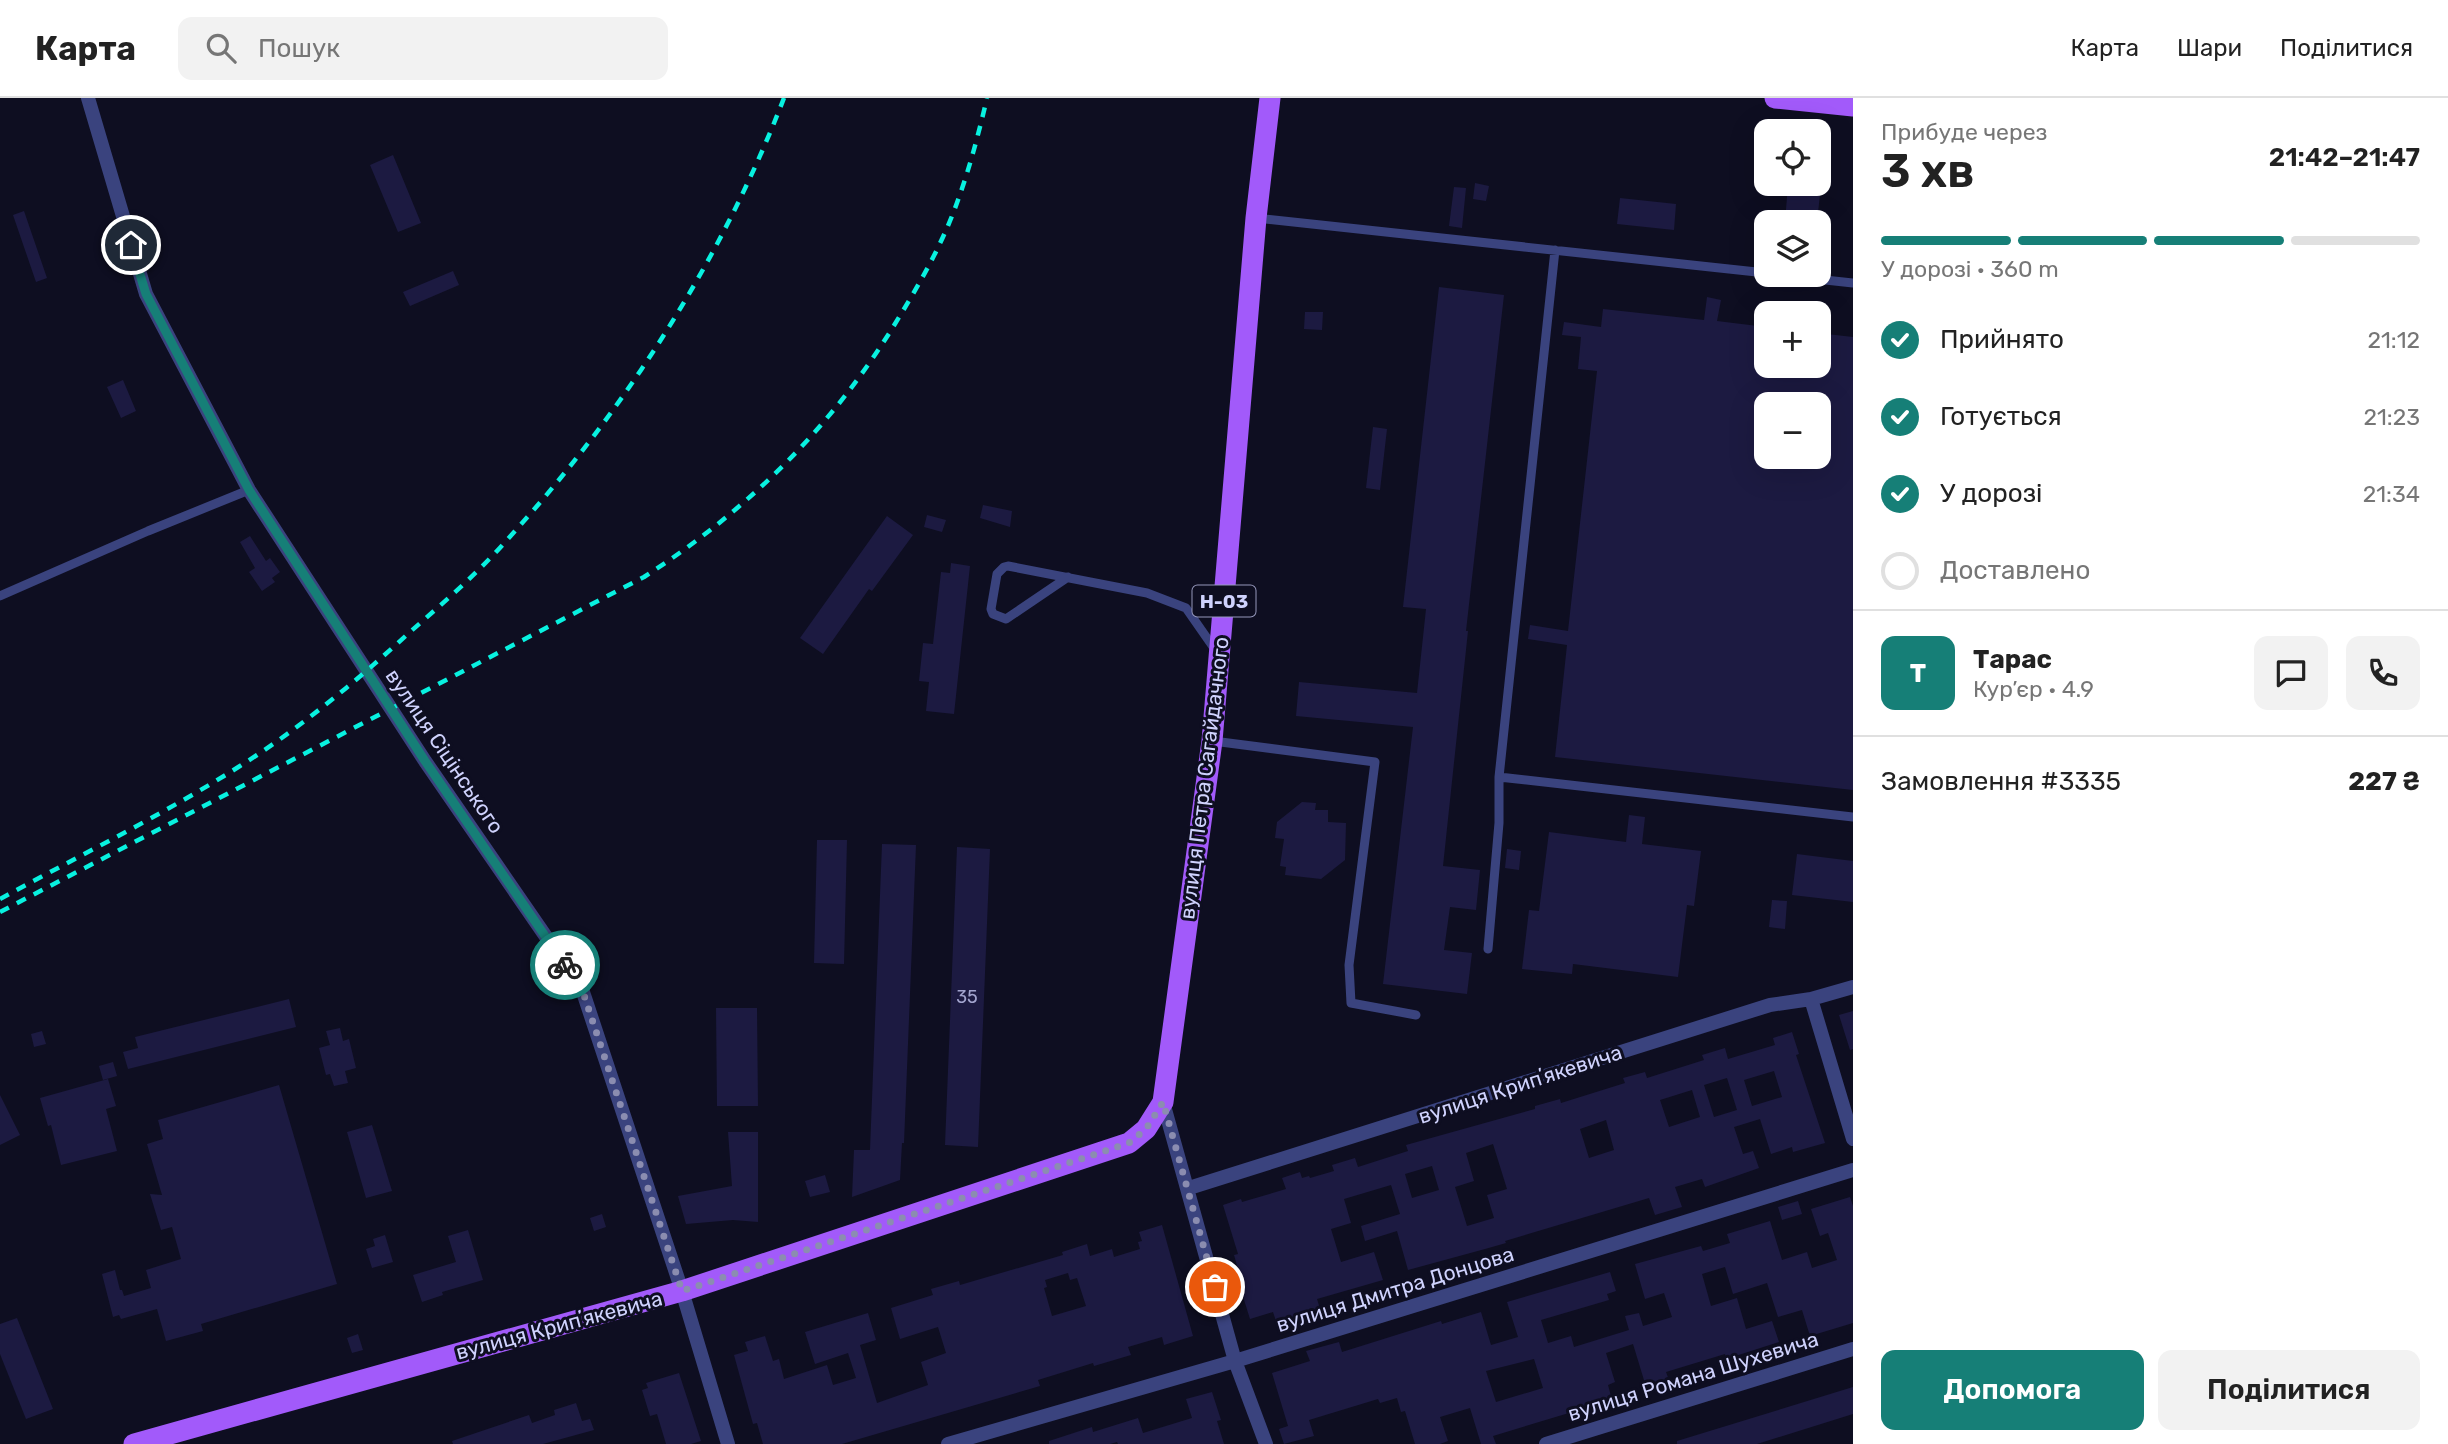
<!DOCTYPE html>
<html lang="uk">
<head>
<meta charset="utf-8">
<style>
  body { margin:0; font-family:Rubik,sans-serif; background:#f2f2f2; color:#222; height:100vh; display:flex; flex-direction:column; font-size:26px; white-space:nowrap }
  * { box-sizing:border-box; margin:0 }
  p { font-size:23px; color:#767676 }
  .icon { flex:none; width:38px; height:38px; fill:none; stroke:currentColor; stroke-width:2; stroke-linecap:round; stroke-linejoin:round }
  .map { position:relative; flex:1; overflow:hidden }
  .sheet { display:flex; flex-direction:column; background:#fff; width:595px }
  .sheet>* { flex:none }
  .tools { position:absolute; left:1754px; top:21px; display:grid; gap:14px }
  .tools a { display:grid; place-items:center; width:77px; height:77px; border-radius:14px; background:#fff; box-shadow:0 7px 28px #0002; font-size:35px }
  .pin { position:absolute; display:grid; place-items:center; width:60px; height:60px; color:#fff; margin:-30px; border:4px solid #fff; border-radius:50%; box-shadow:0 2px 7px #0007 }
  .courier { position:absolute; display:grid; place-items:center; width:70px; height:70px; margin:-35px; border:5px solid #167f77; border-radius:50%; background:#fff; color:#222; box-shadow:0 2px 9px #0007 }
  .head em { font-style:normal; font-weight:600 }
  .head div { display:flex; flex-direction:column-reverse }
  .head { display:flex; align-items:center; justify-content:space-between; height:119px; padding:0 28px }
  h1 { font-size:46px; font-weight:600; line-height:52px }
  .bar { display:grid; grid-template-columns:repeat(4,1fr); gap:10px 7px; align-content:center; height:84px; padding:0 28px }
  .bar i { height:9px; border-radius:5px; background:#e0e0e0 }
  .bar .on { background:#167f77 }
  .bar p { grid-column:span 4 }
  .line { display:flex; align-items:center; gap:18px; padding:0 28px; border-top:2px solid #e0e0e0 }
  .line div { flex:1 }
  .round { display:grid; place-items:center; flex:none; width:74px; height:74px; border-radius:14px; background:#f2f2f2 }
  ol { padding:0 28px; list-style:none }
  li { display:flex; align-items:center; gap:21px; height:77px }
  li p { margin-inline-start:auto }
  li .icon { padding:7px; border-radius:50%; background:#167f77; color:#fff; stroke-width:4 }
  li:last-child { color:#767676 }
  li i { width:38px; height:38px; border:4px solid #e0e0e0; border-radius:50% }
  .cta { display:flex; gap:14px; margin-top:auto; padding:14px 28px }
  .cta a { flex:1; height:80px; border-radius:14px; background:#167f77; color:#fff; font-size:28px; font-weight:600; line-height:80px; text-align:center }
  .cta a+a { background:#f2f2f2; color:#222 }
  header { display:flex; align-items:center; gap:42px; box-sizing:border-box; height:98px; padding:0 35px; background:#fff; border-bottom:2px solid #e0e0e0 }
  header strong { font-size:33px }
  nav { display:flex; gap:38px; margin-inline-start:auto; font-size:24px }
  .search { width:490px; height:63px; background:#f2f2f2; display:flex; align-items:center; gap:18px; box-sizing:border-box; padding:0 24px; border-radius:14px; color:#767676; font-size:26px }
  main { display:flex; flex:1; min-height:0 }
  .map>svg:first-child { display:block }
</style>
</head>
<body>
<header>
<strong>Карта</strong>
<div class="search"><svg class="icon" aria-label="search" viewBox="0 0 24 24"><circle cx="10" cy="10" r="6"/><path d="M15 15l6 6"/></svg>Пошук</div>
<nav><a>Карта</a><a>Шари</a><a>Поділитися</a></nav>
</header>
<main>
<div class="map">
<svg width="1853" height="1346" viewBox="0 0 1853 1346">
  <rect width="100%" height="100%" fill="#0e0e21"/>
  <path fill="#1c1a41" fill-rule="evenodd" d="M393 57 421 125 398 134 370 67Z
    M1475 85 1489 88 1486 103 1473 101Z
    M1788 86 1821 87 1817 124H1785Z
    M1454 89 1466 90 1462 130 1449 128Z
    M1620 100 1676 106 1674 132 1617 126Z
    M24 113 47 180 36 184 13 117Z
    M453 173 459 187 410 208 403 194Z
    M1439 189 1504 197 1466 533H1468L1443 768 1480 772 1476 812 1450 809 1444 852 1472 855 1467 896 1383 886 1413 629 1296 618 1299 584 1417 595 1426 511 1403 509Z
    M1707 199 1721 202 1717 223 1766 229V268H1818V235L1853 239V692L1555 659 1567 547 1528 541 1530 527 1568 533 1597 273 1578 271 1581 239 1562 237 1564 224 1601 229 1603 211 1704 222ZM1766 306H1818V359H1766Z
    M1305 214H1323L1322 232 1304 231Z
    M123 282 136 313 121 320 107 289Z
    M1373 329 1387 331 1380 392 1366 390Z
    M983 407 1012 413 1010 429 980 420Z
    M927 417 946 422 942 434 924 429Z
    M887 418 913 437 872 493 869 491 823 556 800 540Z
    M250 438 266 463 270 460 280 474 272 480 275 484 262 493 249 474 255 470 240 444Z
    M951 465 970 468 954 616 926 613 929 584 919 583 923 545 933 546 941 474 950 475Z
    M1302 704 1316 705 1315 712H1328V724L1346 725 1345 762 1321 781 1285 777 1286 769 1280 768 1284 741 1275 740 1277 724Z
    M1629 717 1645 719 1642 746 1701 753 1694 808 1687 807 1678 879 1573 866 1572 876 1522 871 1529 812 1539 813 1549 734 1626 744Z
    M817 742H847L844 866 814 865Z
    M882 746 916 747 904 1045H902L900 1082 852 1099 854 1052H870Z
    M957 749 990 751 978 1049 945 1047Z
    M1507 751 1521 753 1519 772 1505 770Z
    M1797 756 1853 763V804L1792 797Z
    M1772 802 1787 803 1785 831 1769 829Z
    M289 901 296 929 128 971 123 954 138 950 135 939Z
    M716 910H757L758 1008H717Z
    M1853 913V951L1850 952 1839 917Z
    M340 930 343 943 349 941 356 970 345 973 348 985 334 988 330 976 326 977 319 950 330 947 326 933Z
    M42 933 46 946 34 949 31 936Z
    M1792 934 1799 956 1796 957 1825 1045 1793 1054 1792 1049 1771 1056 1760 1021 1734 1029 1743 1056 1753 1053 1759 1070 1705 1089 1702 1081 1675 1089 1682 1109 1655 1117 1649 1100 1505 1143 1506 1145 1485 1151 1408 1172 1397 1133 1365 1143 1361 1128 1400 1116 1391 1087 1344 1101 1351 1125 1331 1131 1341 1164 1374 1154 1383 1182 1317 1201 1321 1214 1278 1229 1273 1214 1250 1221 1240 1189 1243 1188 1234 1157 1238 1156 1223 1107 1241 1101 1242 1104 1286 1091 1282 1080 1300 1074 1302 1080 1309 1078 1310 1080 1334 1073 1332 1067 1355 1060 1358 1069 1408 1053 1406 1047 1535 1011V1008L1560 1001 1561 1005 1625 985 1623 980 1645 974 1647 980 1704 962 1702 957 1725 950 1728 961 1775 947 1773 940ZM1774 973 1782 999 1752 1008 1744 982ZM1727 980 1737 1012 1714 1019 1704 987ZM1692 992 1700 1019 1669 1029 1660 1002ZM1606 1022 1614 1052 1589 1060 1580 1031ZM1493 1046 1507 1091 1487 1097 1494 1120 1467 1128 1455 1089 1474 1083 1466 1055ZM1432 1068 1439 1092 1412 1100 1405 1076Z
    M113 964 117 978 103 982 99 968Z
    M108 981 116 1008 106 1011 117 1053 61 1067 51 1027 48 1028 40 1000Z
    M279 987 337 1186 201 1226 203 1233 166 1243 157 1211 121 1221 119 1217 113 1219 102 1176 115 1172 120 1192H122L124 1198 151 1190 146 1172 181 1161 172 1129 161 1132 150 1096 162 1097 147 1046 163 1041 158 1022Z
    M0 997 20 1037 0 1047Z
    M372 1027 392 1093 366 1100 347 1034Z
    M728 1034H758V1124L733 1122 686 1126 678 1098 732 1088Z
    M825 1077 830 1094 810 1099 805 1083Z
    M1850 1099 1853 1108V1225L1810 1238 1802 1212 1778 1219 1767 1185 1733 1196 1725 1169 1702 1176 1711 1208 1737 1200 1746 1231 1772 1223 1779 1244 1726 1261 1725 1256 1666 1274 1670 1285 1647 1292 1633 1246 1606 1255 1615 1284 1608 1287 1612 1302 1493 1338 1496 1346H1481L1470 1310 1440 1319 1448 1343 1440 1346H1415L1405 1313 1401 1314 1397 1300 1380 1305 1378 1301 1309 1322 1314 1338 1284 1346 1279 1331 1288 1328 1272 1275 1310 1263 1306 1253 1339 1244 1342 1254 1441 1223 1442 1226 1481 1214 1491 1247 1518 1239 1507 1204 1610 1174 1616 1193 1607 1196 1609 1202 1541 1222 1548 1245 1571 1238 1574 1249 1629 1232 1625 1218 1639 1215 1643 1228 1672 1219 1664 1195 1645 1201 1635 1166 1701 1148 1703 1153 1730 1145 1727 1136 1770 1123 1782 1162 1807 1154 1812 1170 1837 1162 1828 1135 1820 1138 1811 1111ZM1534 1261 1543 1290 1496 1304 1486 1273Z
    M1798 1103 1802 1116 1782 1122 1778 1109Z
    M602 1116 606 1129 594 1133 590 1120Z
    M1162 1127 1193 1238 1164 1247 1162 1239 1128 1249 1131 1257 1094 1268 1093 1265 1038 1282 1040 1288 842 1346H763L757 1325 753 1326 734 1257 748 1253 745 1244 765 1238 773 1263 779 1261 784 1281 827 1267 833 1287 856 1280 848 1255 815 1266 805 1234 868 1215 876 1242 860 1247 877 1305 928 1287 921 1264 946 1255 938 1229 900 1241 891 1210 933 1197 931 1191 959 1183 960 1187 1001 1175 1063 1157 1062 1154 1087 1146 1090 1158 1112 1151 1114 1159 1140 1151 1138 1144 1142 1143 1139 1134ZM1068 1175 1070 1182 1077 1180 1086 1208 1052 1218 1044 1190 1047 1189 1045 1182Z
    M468 1132 483 1182 442 1194 443 1197 422 1204 413 1177 456 1164 448 1138Z
    M385 1137 393 1164 372 1170 366 1151 375 1148 373 1141Z
    M17 1220 53 1311 26 1321 0 1256V1226Z
    M358 1236 363 1252 352 1255 347 1240Z
    M679 1275 701 1343 691 1346H666L657 1316 650 1318 642 1292 648 1290 646 1285Z
    M1853 1289V1316L1757 1346H1677V1343Z
    M1212 1294 1221 1322 1217 1323 1224 1346H1118L1117 1344 1110 1346H1049V1343L1092 1329 1093 1334 1138 1320 1143 1335 1192 1320 1186 1301Z
    M576 1305 582 1323 590 1321 594 1332 543 1346H453L452 1343 529 1317 532 1325 555 1317 554 1312Z"/>
  <g fill="none" stroke-linecap="round" stroke-linejoin="round">
    <path stroke="#3a437e" stroke-width="9" d="M1256 120 1766 175
      M1779 177 1853 185
      M1068 479 1006 521 993 516 991 511 997 476 1004 469 1008 468 1147 495 1186 510 1216 553
      M0 498 148 433 249 392
      M1213 643 1375 664 1349 867 1351 905 1416 917
      M1499 679 1853 719
      M1488 851 1499 725V679L1555 152"/>
    <path stroke="#3a437e" stroke-width="14" d="M88 0 146 196 249 392 425 663 582 891 682 1193 728 1346
      M1811 901 1853 1041
      M1163 1004 1235 1263 1266 1346
      M1189 1090 1770 907 1811 901 1853 889
      M948 1346 1235 1263 1853 1072
      M1546 1346 1853 1251"/>
    <path stroke="#a25afa" stroke-width="21" d="M1775 0 1853 8
      M134 1346 682 1193 1129 1045 1146 1031 1163 1004 1212 643 1256 120 1270 0"/>
    <path stroke="#08f1e0" stroke-width="4.5" stroke-dasharray="10 9" stroke-linecap="butt" d="M0 801C86 754 175 711 257 657 311 621 362 578 410 534 443 505 477 476 506 443 624 314 721 163 784 0
      M0 814 644 479C751 410 836 325 901 216 923 180 944 142 958 102 970 69 979 34 987 0"/>
  </g>
  <g fill="none" stroke-linecap="round" stroke-linejoin="round">
    <path stroke="#8b8db0" stroke-width="7" stroke-dasharray="0 12.6" d="M565 867 582 891 682 1193 1129 1045 1146 1031 1163 1004 1215 1189"/>
    <path stroke="#167f77" stroke-width="9" d="M131 147 146 196 249 392 425 663 565 867"/>
  </g>
  <g text-anchor="middle" dominant-baseline="central" stroke-width="6" stroke-linejoin="round" paint-order="stroke">
    <g font-size="18" fill="#a2a4ce">
      <text x="967" y="899">35</text>
    </g>
    <rect fill="#0e0e21" stroke="#9597bb" stroke-width="2" x="1192.5" y="487.5" width="63" height="31" rx="5"/>
    <g font-size="19" font-weight="bold" fill="#cfd2fd">
      <text x="1224" y="503">Н-03</text>
    </g>
    <g font-size="21" fill="#cfd2fd" stroke="#0e0e21">
      <text transform="translate(445 653) rotate(56)">вулиця Сіцінського</text>
      <text transform="translate(1204 680) rotate(-83)">вулиця Петра Сагайдачного</text>
      <text transform="translate(1520 986) rotate(-18)">вулиця Крипʼякевича</text>
      <text transform="translate(1395 1191) rotate(-17)">вулиця Дмитра Донцова</text>
      <text transform="translate(559 1227) rotate(-15)">вулиця Крипʼякевича</text>
      <text transform="translate(1693 1278) rotate(-17)">вулиця Романа Шухевича</text>
    </g>
  </g>
</svg>
<div class="tools">
<a><svg class="icon" aria-label="locate" viewBox="0 0 24 24"><circle cx="12" cy="12" r="6"/><path d="M12 2v4M12 18v4M2 12h4M18 12h4"/></svg></a>
<a><svg class="icon" aria-label="layers" viewBox="0 0 24 24"><path d="M12 4l9 5-9 5-9-5zM3 14l9 5 9-5"/></svg></a>
<a>+</a>
<a>−</a>
</div>
<div class="pin" style="left:1215px;top:1189px;background:#ea580c"><svg class="icon" aria-label="bag" viewBox="0 0 24 24"><path d="M5 8h14l-1 12H6zM9 8a3 3 0 0 1 6 0"/></svg></div>
<div class="pin" style="left:131px;top:147px;background:#1f2937"><svg class="icon" aria-label="home" viewBox="0 0 24 24"><path d="M3 11l9-7 9 7M6 9v11h12V9"/></svg></div>
<div class="courier" style="left:565px;top:867px"><svg class="icon" aria-label="bike" viewBox="0 0 24 24"><circle cx="6" cy="16" r="4"/><circle cx="18" cy="16" r="4"/><path d="M6 16l4-8h5l3 8M10 8l3 8H6M13 5h3"/></svg></div>
</div>
<section class="sheet">
<div class="head"><div><h1>3 хв</h1><p>Прибуде через</p></div><em>21:42–21:47</em></div>
<div class="bar"><i class="on"></i><i class="on"></i><i class="on"></i><i></i><p>У дорозі · 360 m</p></div>
<ol>
<li><svg class="icon" aria-label="check" viewBox="0 0 24 24"><path d="M5 12l5 5 9-10"/></svg>Прийнято<p>21:12</p></li>
<li><svg class="icon" aria-label="check" viewBox="0 0 24 24"><path d="M5 12l5 5 9-10"/></svg>Готується<p>21:23</p></li>
<li><svg class="icon" aria-label="check" viewBox="0 0 24 24"><path d="M5 12l5 5 9-10"/></svg>У дорозі<p>21:34</p></li>
<li><i></i>Доставлено</li>
</ol>
<div class="line" style="height:126px"><b class="round" style="background:#167f77;color:#fff">Т</b><div><b>Тарас</b><p>Кур’єр · 4.9</p></div><a class="round"><svg class="icon" aria-label="chat" viewBox="0 0 24 24"><path d="M4 5h16v11H9l-5 4z"/></svg></a><a class="round"><svg class="icon" aria-label="phone" viewBox="0 0 24 24"><path d="M5 4h4l2 5-3 2q2 4 5 5l2-3 5 2v4C11 20 4 13 5 4z"/></svg></a></div>
<div class="line" style="height:91px"><div>Замовлення #3335</div><b>227 ₴</b></div>
<div class="cta"><a>Допомога</a><a>Поділитися</a></div>
</section>
</main>
</body>
</html>
